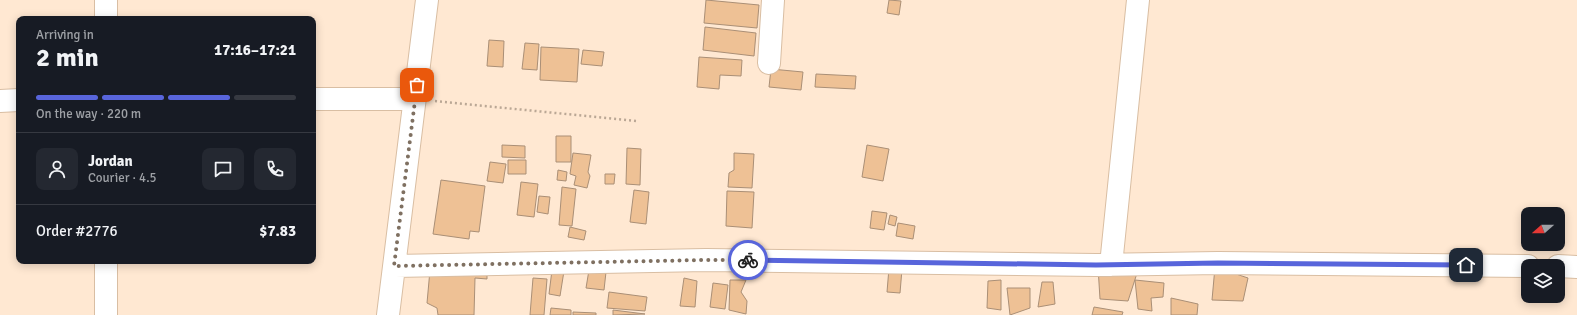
<!DOCTYPE html>
<html lang="en">
<head>
<meta charset="utf-8">
<style>
  body { margin:0; font-family:Signika,sans-serif; background:#242831; color:#f1f3f6; height:100vh; display:flex; flex-direction:column; font-size:15px; white-space:nowrap }
  * { box-sizing:border-box; margin:0 }
  p { font-size:13px; color:#9ea1a6 }
  .icon { flex:none; width:22px; height:22px; fill:none; stroke:currentColor; stroke-width:2; stroke-linecap:round; stroke-linejoin:round }
  .map { position:relative; flex:1; overflow:hidden }
  .sheet { position:absolute; left:16px; top:16px; width:300px; height:248px; display:flex; flex-direction:column; background:#171b24; border-radius:8px; box-shadow:0 2px 10px #0003 }
  .sheet>* { flex:none }
  .needle { width:26px; rotate:249deg }
  .fabs { position:absolute; left:1521px; top:207px; display:grid; gap:8px }
  .fabs a { display:grid; place-items:center; width:44px; height:44px; border-radius:8px; background:#171b24; box-shadow:0 2px 10px #0003; font-size:20px }
  .pin { position:absolute; display:grid; place-items:center; width:34px; height:34px; color:#fff; margin:-17px; border-radius:8px; box-shadow:0 2px 6px #0006 }
  .courier { position:absolute; display:grid; place-items:center; width:40px; height:40px; margin:-20px; border:3px solid #5865db; border-radius:50%; background:#fff; color:#222; box-shadow:0 1px 5px #0007 }
  .overview em { font-style:normal; font-weight:700 }
  .overview div { display:flex; flex-direction:column-reverse }
  .overview { display:flex; align-items:center; justify-content:space-between; height:68px; padding:0 20px }
  h1 { font-size:26px; font-weight:700; line-height:30px }
  .bar { display:grid; grid-template-columns:repeat(4,1fr); gap:6px 4px; align-content:center; height:48px; padding:0 20px }
  .bar i { height:5px; border-radius:3px; background:#363941 }
  .bar .selected { background:#5865db }
  .bar p { grid-column:span 4 }
  .line { display:flex; align-items:center; gap:10px; padding:0 20px; border-top:1px solid #363941 }
  .line div { flex:1 }
  .round { display:grid; place-items:center; flex:none; width:42px; height:42px; border-radius:8px; background:#242831 }
  .map>svg:first-child { display:block }
</style>
</head>
<body>
<div class="map">
<svg width="1577" height="315" viewBox="0 0 1577 315">
  <rect width="100%" height="100%" fill="#ffe8d2"/>
  <path fill="#eec195" stroke="#aa8f76" d="M706 0 759 5 757 28 704 23Z
    M889 0 901 1 899 15 887 13Z
    M705 27 756 33 754 56 703 50Z
    M489 40 504 41 503 67 487 66Z
    M525 43 539 44 537 70 522 69Z
    M541 47 579 49 577 82 540 80Z
    M583 50 604 52 602 66 581 64Z
    M699 57 742 60 741 76 720 75 719 89 697 87Z
    M771 69 803 72 801 90 769 87Z
    M816 74 856 76 855 89 815 87Z
    M556 136H571V162H556Z
    M502 145 525 146V158L502 157Z
    M867 145 889 149 883 181 862 177Z
    M627 148 641 149 640 185 626 184Z
    M573 153 591 155 588 172 590 176 587 188 574 185 576 176 570 174Z
    M734 153 754 154 752 188 728 187 729 173 734 170Z
    M508 160H526V174H508Z
    M490 162 506 164 503 183 487 181Z
    M558 170 567 172 566 181 557 180Z
    M605 174H615L614 184H605Z
    M441 180 485 186 479 232 470 231 469 239 433 234Z
    M521 182 538 184 534 217 517 215Z
    M562 187 576 189 572 226 559 225Z
    M634 190 649 192 646 224 630 222Z
    M727 191 754 192 752 228 726 226Z
    M539 196 550 197 548 214 537 212Z
    M872 211 887 213 884 230 870 228Z
    M890 215 897 217 895 226 888 224Z
    M898 223 915 226 913 239 896 236Z
    M570 227 586 231 584 240 568 237Z
    M487 266V279L475 278 474 315H438L437 308 427 303 430 270Z
    M1098 267H1139L1128 301 1100 299Z
    M1215 267 1248 278 1243 301 1212 300Z
    M889 268 902 269 900 293 887 292Z
    M552 270 564 271 560 296 549 294Z
    M589 270 606 272 604 290 586 288Z
    M533 278 547 279 544 315H530Z
    M684 278 697 281 695 307 680 306Z
    M730 280H746L741 292 747 301 746 314 729 310Z
    M1001 280V310L987 308 988 281Z
    M1135 280 1164 283 1163 297 1151 298 1152 311 1138 309Z
    M1042 282H1053L1055 304 1038 307Z
    M713 283 728 285 725 309 710 307Z
    M1007 288H1030V308L1010 315Z
    M609 292 647 297 645 311 607 308Z
    M1171 298 1198 304 1197 315H1171Z
    M1094 307 1123 312 1122 315H1092Z
    M551 308 571 310V315H550Z
    M613 310 645 314 613 315Z
    M573 312 596 313V315H573Z"/>
  <g fill="none" stroke-linecap="round" stroke-linejoin="round">
    <g stroke="#d9bea3" stroke-width="24">
      <path id="minor" d="M106 0V19
        M769 63 773 0
        M313 99H415
        M0 101 19 100
        M1111 265 1138 0
        M395 266 706 260 1096 265 1218 263 1528 266
        M1558 266 1577 267
        M106 315V261
        M388 315 427 0"/>
    </g>
    <path stroke="#baa795" stroke-width="2.5" stroke-dasharray="2 3" stroke-linecap="butt" d="M435 101 636 121"/>
    <use href="#minor" stroke="#fff" stroke-width="22"/>
  </g>
  <g fill="none" stroke-linecap="round" stroke-linejoin="round">
    <path stroke="#7f7061" stroke-width="4" stroke-dasharray="0 7.2" d="M417 85 394 266 706 260H748"/>
    <path stroke="#5865db" stroke-width="5" d="M748 260 1096 265 1218 263 1466 265"/>
  </g>
</svg>
<div class="fabs">
<a><svg class="needle" viewBox="-14 -14 28 28"><path d="M0-13l5 13h-10z" fill="#e53935"/><path d="M0 13l5-13h-10z" fill="#9ea1a6"/></svg></a>
<a><svg class="icon" aria-label="layers" viewBox="0 0 24 24"><path d="M12 4l9 5-9 5-9-5zM3 14l9 5 9-5"/></svg></a>
</div>
<div class="pin" style="left:417px;top:85px;background:#ea580c"><svg class="icon" aria-label="bag" viewBox="0 0 24 24"><path d="M5 8h14l-1 12H6zM9 8a3 3 0 0 1 6 0"/></svg></div>
<div class="pin" style="left:1466px;top:265px;background:#1f2937"><svg class="icon" aria-label="home" viewBox="0 0 24 24"><path d="M3 11l9-7 9 7M6 9v11h12V9"/></svg></div>
<div class="courier" style="left:748px;top:260px"><svg class="icon" aria-label="bike" viewBox="0 0 24 24"><circle cx="6" cy="16" r="4"/><circle cx="18" cy="16" r="4"/><path d="M6 16l4-8h5l3 8M10 8l3 8H6M13 5h3"/></svg></div>
<section class="sheet">
<div class="overview"><div><h1>2 min</h1><p>Arriving in</p></div><em>17:16–17:21</em></div>
<div class="bar"><i class="selected"></i><i class="selected"></i><i class="selected"></i><i></i><p>On the way · 220 m</p></div>
<div class="line" style="height:72px"><a class="round"><svg class="icon" aria-label="person" viewBox="0 0 24 24"><circle cx="12" cy="8" r="4"/><path d="M4 21q1-7 8-7t8 7"/></svg></a><div><b>Jordan</b><p>Courier · 4.5</p></div><a class="round"><svg class="icon" aria-label="chat" viewBox="0 0 24 24"><path d="M4 5h16v11H9l-5 4z"/></svg></a><a class="round"><svg class="icon" aria-label="phone" viewBox="0 0 24 24"><path d="M5 4h4l2 5-3 2q2 4 5 5l2-3 5 2v4C11 20 4 13 5 4z"/></svg></a></div>
<div class="line" style="height:52px"><div>Order #2776</div><b>$7.83</b></div>
</section>
</div>
</body>
</html>
